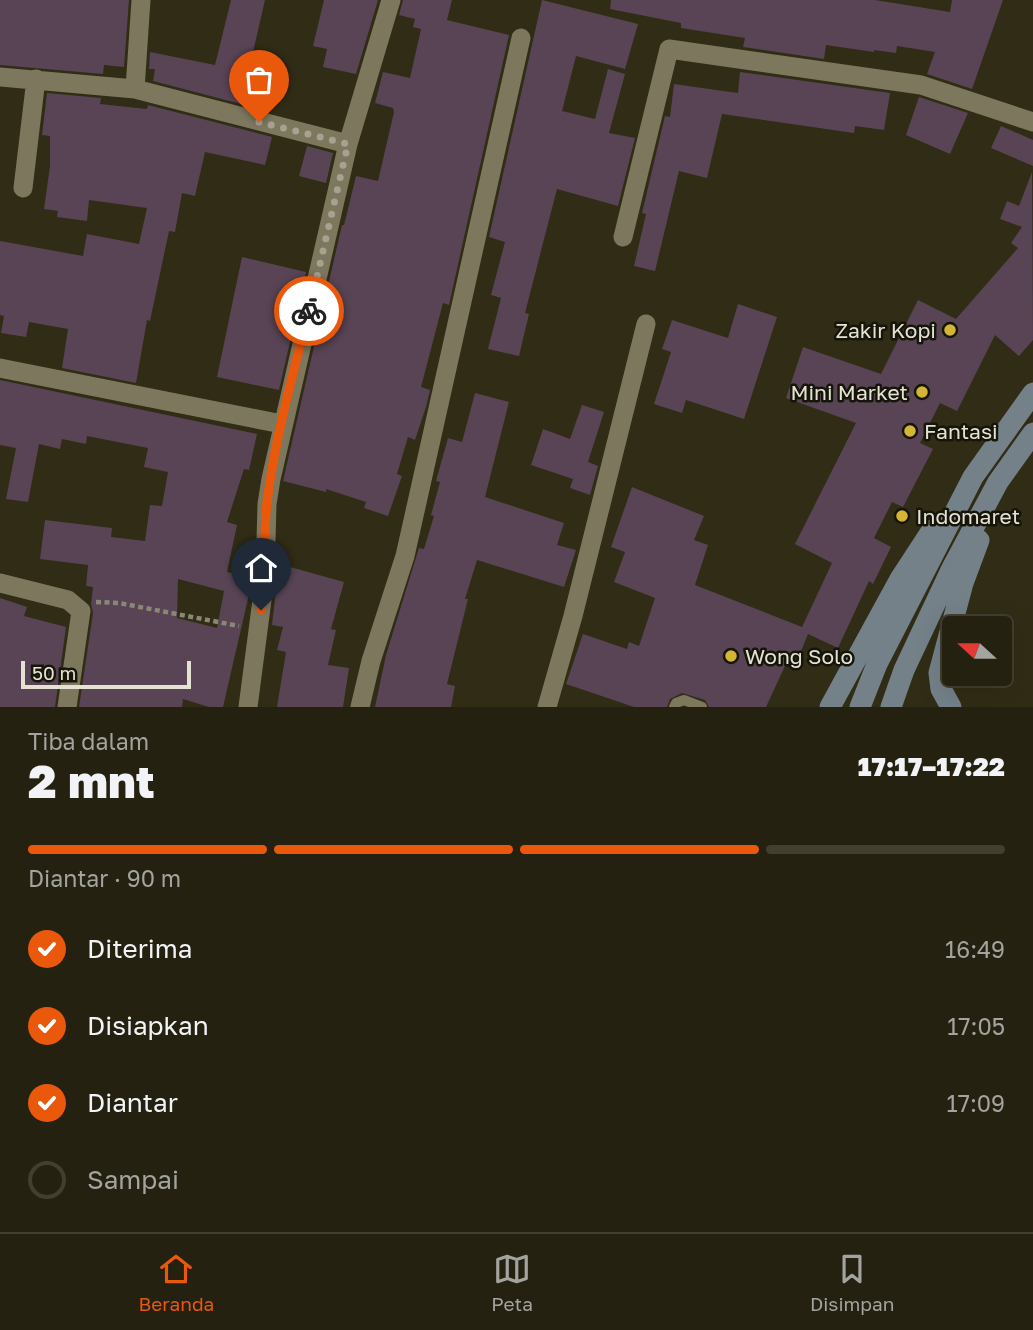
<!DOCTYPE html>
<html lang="id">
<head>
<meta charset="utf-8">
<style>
  body { margin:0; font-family:"Golos Text",sans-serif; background:#2d2919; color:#f1f3f6; height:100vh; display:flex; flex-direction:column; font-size:26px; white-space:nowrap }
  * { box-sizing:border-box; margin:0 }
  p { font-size:23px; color:#a3a39f }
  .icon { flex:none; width:38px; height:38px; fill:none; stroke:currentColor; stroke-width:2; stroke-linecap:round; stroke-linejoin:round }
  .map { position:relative; height:707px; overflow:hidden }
  .panel { display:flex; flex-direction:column; background:#252110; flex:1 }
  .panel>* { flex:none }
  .needle { width:46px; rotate:291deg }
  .controls { position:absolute; left:942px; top:616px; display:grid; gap:14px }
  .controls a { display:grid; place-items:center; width:70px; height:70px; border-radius:7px; background:#252110; box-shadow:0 7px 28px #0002,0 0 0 2px #423e30; font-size:35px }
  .scale { position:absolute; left:21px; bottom:18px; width:170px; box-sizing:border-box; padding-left:7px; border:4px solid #e5e2d4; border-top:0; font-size:19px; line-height:24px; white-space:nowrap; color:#e5e2d4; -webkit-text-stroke:5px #16150a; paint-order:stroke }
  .pin { position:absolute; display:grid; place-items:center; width:60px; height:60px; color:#fff; margin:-72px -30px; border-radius:50% 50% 50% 0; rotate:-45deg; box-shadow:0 0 7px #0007 }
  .pin .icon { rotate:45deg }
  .courier { position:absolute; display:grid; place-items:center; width:70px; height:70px; margin:-35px; border:5px solid #ea580c; border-radius:50%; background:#fff; color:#222; box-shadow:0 2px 9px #0007 }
  .overview em { font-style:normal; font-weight:800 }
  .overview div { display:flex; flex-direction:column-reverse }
  .overview { display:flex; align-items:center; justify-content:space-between; height:119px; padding:0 28px }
  h1 { font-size:46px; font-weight:800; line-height:52px }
  .bar { display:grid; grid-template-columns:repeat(4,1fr); gap:10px 7px; align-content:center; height:84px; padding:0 28px }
  .bar i { height:9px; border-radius:5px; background:#423e30 }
  .bar .on { background:#ea580c }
  .bar p { grid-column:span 4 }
  ol { padding:0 28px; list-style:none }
  li { display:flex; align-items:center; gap:21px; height:77px }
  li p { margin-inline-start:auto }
  li .icon { padding:7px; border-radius:50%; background:#ea580c; color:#fff; stroke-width:4 }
  li:last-child { color:#a3a39f }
  li i { width:38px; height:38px; border:4px solid #423e30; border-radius:50% }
  .tabs { display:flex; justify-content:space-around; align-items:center; height:98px; border-top:2px solid #423e30; background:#252110; font-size:19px; color:#a3a39f }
  .tabs a { display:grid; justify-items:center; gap:4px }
  .tabs .on { color:#ea580c }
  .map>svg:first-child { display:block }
</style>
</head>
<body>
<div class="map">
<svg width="1033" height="707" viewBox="0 0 1033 707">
  <rect width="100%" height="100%" fill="#312c15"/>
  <path fill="#584455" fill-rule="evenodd" d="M0 0H129L124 67 104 65 103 74 0 65Z
    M231 0H265L241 104 153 81 155 69H149L150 52 215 65Z
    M324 0H378L356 74 323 67 327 49 313 46Z
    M403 0H452L447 20 509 35 449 305 443 303 421 387 430 390 426 407 415 440 408 437 397 474 402 476 388 516 364 508 366 502 326 489V492L283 481 342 225H344L356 176 378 181 394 112 393 108 375 103 383 72 410 78 421 29 413 27 415 19 399 15Z
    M542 0 638 24 625 69 576 56 562 111 595 119 608 69 625 74 609 133 635 138 618 206 557 189 525 313 529 314 519 356 488 349 501 298 491 295 505 242 489 237Z
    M611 0H875L950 12 952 0H1003L972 89 927 74 935 52 897 46 896 53 874 50V52L826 45 824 59 743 47 745 38 681 28V23L610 9Z
    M740 72 890 93 884 130 855 126 854 133 722 114 707 178 679 171 655 271 634 266 646 214 642 213 665 116 670 117 674 84 738 93Z
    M47 93 101 98 100 104 147 109 148 105 272 137 265 165 205 152 195 196 182 193 175 232 169 231 150 321 147 320 136 383 62 368 68 329 29 322 26 337 1 333 4 316 0 315V241L83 256 87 234 139 244 147 208 89 200 87 221 57 217 58 211 44 209 50 166V136L42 135Z
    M919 97 968 113 950 154 906 135Z
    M1001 126 1033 140V166L991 148Z
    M307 146 333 153 326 183 299 176Z
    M1032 172 1033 340 1019 356 995 335 957 411 940 403 920 443 933 449 903 507 892 502 874 538 891 547 873 584 869 581 838 648 808 634 799 656 791 653 766 707H709L705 700 682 693 670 699 667 707H634L566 684 583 634 627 649 629 642 639 646 655 598 614 582 625 552 611 547 632 487 704 516 694 540 708 545 695 585 802 627 832 563 795 544 856 423 786 398 803 347 881 374 918 300 956 319 1018 248 1011 243 1022 227 1000 219 1007 201 1019 206Z
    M242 257 306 272 279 390 217 377Z
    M738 304 777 317 744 419 686 400 682 413 654 404 671 352 662 349 672 320 728 338Z
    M0 380 257 434 249 470 244 469 227 522 237 525 227 572 253 577 223 707H209L183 699 182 707H79L93 613 91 604 93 587 86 586 88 565 40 559 45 520 112 528 111 537 145 541 150 505 162 506 168 472 144 467 148 448 87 436 86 444 62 439 60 449 39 444 28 502 6 499 16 448 0 445ZM178 579 224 591 217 628 177 618Z
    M475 393 509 402 485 497 564 523 557 545 576 550 564 587 477 560 465 599H468L447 684 455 686 451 707H375L386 655 419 548 424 549 434 516 431 515 440 482 436 481 448 438 462 442Z
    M582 405 604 412 588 462 598 466 590 495 570 488 573 479 531 465 543 429 570 439Z
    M290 567 344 582 331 629 336 630 328 665 349 668 343 707H277L286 652 277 650 283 627 272 625 277 581 286 583Z
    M0 598 27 607 24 616 66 627 55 707H0Z"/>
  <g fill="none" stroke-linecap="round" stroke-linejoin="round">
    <path stroke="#8b8775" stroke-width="4.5" stroke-dasharray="5 3.5" stroke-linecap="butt" d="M96 602 119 603 239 626"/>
    <path stroke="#7c775d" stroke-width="10" d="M674 707 676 703 684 700 702 707"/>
    <path stroke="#7c775d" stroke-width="19" d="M0 77 135 89 348 144 271 479 267 504 265 577 248 707
      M135 89 141 0
      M348 144 391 0
      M23 188 36 79
      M623 237 669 49 921 85 1033 122
      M0 368 282 424
      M0 583 68 600 81 611 67 707
      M360 707 371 661 405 556 521 38
      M547 707 573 616 646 324"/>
    <path stroke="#748189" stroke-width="21" d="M830 707 900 579 932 530
      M860 707 877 664 973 477 1033 393
      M891 707 904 670 951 570 998 482 1033 433
      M951 707 941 689 939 673 963 583 979 540"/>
  </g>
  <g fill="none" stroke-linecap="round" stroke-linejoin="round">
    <path stroke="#a6a291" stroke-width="7" stroke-dasharray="0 12.6" d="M259 122 348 144 309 311"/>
    <path stroke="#ea580c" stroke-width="9" d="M261 610C266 574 263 538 267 502 275 438 293 374 309 311"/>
  </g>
  <g fill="#d5b535" stroke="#16150a" stroke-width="2.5">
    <circle cx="950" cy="330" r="7"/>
    <circle cx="922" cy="392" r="7"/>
    <circle cx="910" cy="431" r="7"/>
    <circle cx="902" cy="516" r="7"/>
    <circle cx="731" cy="656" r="7"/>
  </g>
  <g text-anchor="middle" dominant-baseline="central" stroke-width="5" stroke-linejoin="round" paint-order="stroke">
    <g font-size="21" fill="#e5e2d4" stroke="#16150a" text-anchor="start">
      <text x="936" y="330" text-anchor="end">Zakir Kopi</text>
      <text x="908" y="392" text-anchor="end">Mini Market</text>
      <text x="924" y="431">Fantasi</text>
      <text x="916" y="516">Indomaret</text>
      <text x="745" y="656">Wong Solo</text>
    </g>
  </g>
</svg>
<div class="controls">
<a><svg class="needle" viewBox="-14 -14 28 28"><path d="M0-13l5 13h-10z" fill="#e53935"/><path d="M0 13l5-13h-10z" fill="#a3a39f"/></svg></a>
</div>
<div class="scale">50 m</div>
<div class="pin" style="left:259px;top:122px;background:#ea580c"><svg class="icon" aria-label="bag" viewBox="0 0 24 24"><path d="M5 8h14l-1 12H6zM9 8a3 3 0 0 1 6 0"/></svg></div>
<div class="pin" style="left:261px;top:610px;background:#1f2937"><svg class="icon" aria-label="home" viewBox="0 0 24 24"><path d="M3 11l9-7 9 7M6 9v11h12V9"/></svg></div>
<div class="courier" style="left:309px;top:311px"><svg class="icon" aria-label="bike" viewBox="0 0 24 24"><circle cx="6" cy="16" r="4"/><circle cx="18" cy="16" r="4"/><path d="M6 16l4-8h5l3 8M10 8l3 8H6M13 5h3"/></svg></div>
</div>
<section class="panel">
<div class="overview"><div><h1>2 mnt</h1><p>Tiba dalam</p></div><em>17:17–17:22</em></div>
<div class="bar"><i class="on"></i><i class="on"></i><i class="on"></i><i></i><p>Diantar · 90 m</p></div>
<ol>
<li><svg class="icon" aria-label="check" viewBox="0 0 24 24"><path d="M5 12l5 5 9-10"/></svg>Diterima<p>16:49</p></li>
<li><svg class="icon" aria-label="check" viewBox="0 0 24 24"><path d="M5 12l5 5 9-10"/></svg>Disiapkan<p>17:05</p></li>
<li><svg class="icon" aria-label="check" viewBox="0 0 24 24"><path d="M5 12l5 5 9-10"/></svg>Diantar<p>17:09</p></li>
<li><i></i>Sampai</li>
</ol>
</section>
<nav class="tabs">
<a class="on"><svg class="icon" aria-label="home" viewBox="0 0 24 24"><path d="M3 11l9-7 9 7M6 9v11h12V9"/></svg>Beranda</a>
<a><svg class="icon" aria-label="map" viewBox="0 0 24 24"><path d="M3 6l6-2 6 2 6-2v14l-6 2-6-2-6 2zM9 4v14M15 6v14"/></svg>Peta</a>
<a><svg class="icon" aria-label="saved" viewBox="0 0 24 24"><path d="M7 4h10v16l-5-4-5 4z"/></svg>Disimpan</a>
</nav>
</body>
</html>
